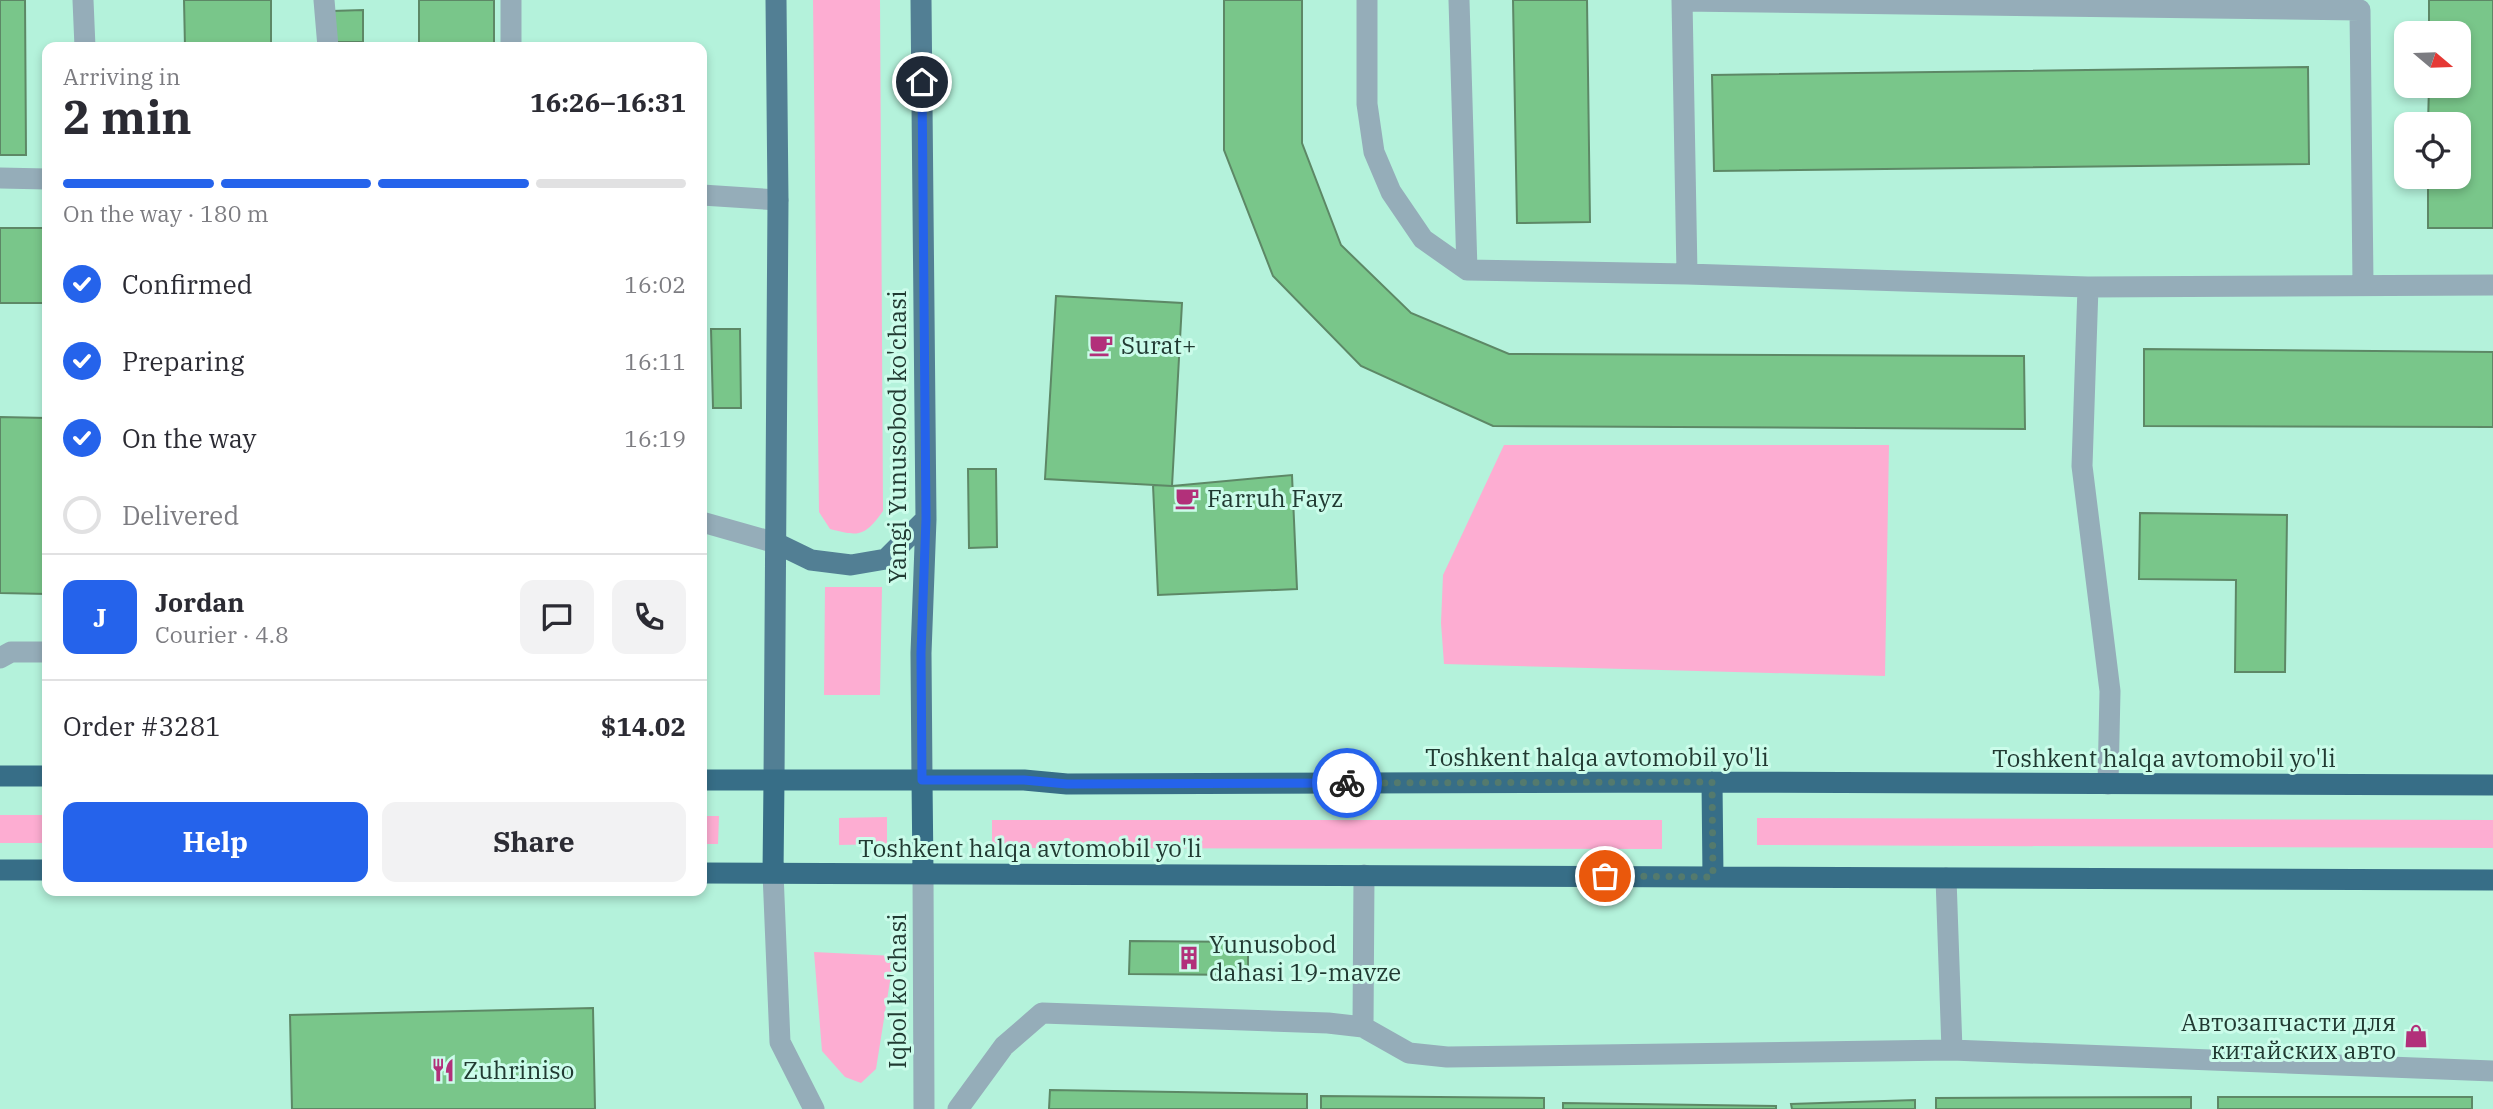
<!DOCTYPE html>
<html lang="en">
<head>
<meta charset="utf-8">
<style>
  body { margin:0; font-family:"IBM Plex Serif",serif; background:#f2f2f3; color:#2b2b33; height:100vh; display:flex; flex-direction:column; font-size:26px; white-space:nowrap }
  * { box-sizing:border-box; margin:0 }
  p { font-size:23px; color:#7c7c81 }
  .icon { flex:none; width:38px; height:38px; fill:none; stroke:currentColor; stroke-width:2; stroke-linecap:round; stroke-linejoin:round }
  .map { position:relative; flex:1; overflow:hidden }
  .drawer { position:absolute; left:42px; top:42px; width:665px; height:854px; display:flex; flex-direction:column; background:#fff; border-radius:14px; box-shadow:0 4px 10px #0003 }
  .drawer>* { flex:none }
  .needle { width:46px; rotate:109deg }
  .buttons { position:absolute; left:2394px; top:21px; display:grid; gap:14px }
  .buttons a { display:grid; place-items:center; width:77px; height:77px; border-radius:14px; background:#fff; box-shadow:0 4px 10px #0003; font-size:35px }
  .pin { position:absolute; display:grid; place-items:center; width:60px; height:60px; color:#fff; margin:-30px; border:4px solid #fff; border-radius:50%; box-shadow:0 2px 7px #0007 }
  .courier { position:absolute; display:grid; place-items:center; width:70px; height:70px; margin:-35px; border:5px solid #2563eb; border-radius:50%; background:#fff; color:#222; box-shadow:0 2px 9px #0007 }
  .head em { font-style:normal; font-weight:800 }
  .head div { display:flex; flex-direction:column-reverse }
  .head { display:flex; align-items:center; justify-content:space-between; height:119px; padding:0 21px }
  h1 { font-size:46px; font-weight:800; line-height:52px }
  .bar { display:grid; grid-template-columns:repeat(4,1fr); gap:10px 7px; align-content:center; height:84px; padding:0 21px }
  .bar i { height:9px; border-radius:5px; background:#e1e1e2 }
  .bar .selected { background:#2563eb }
  .bar p { grid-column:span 4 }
  .line { display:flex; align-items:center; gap:18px; padding:0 21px; border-top:2px solid #e1e1e2 }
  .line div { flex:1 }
  .round { display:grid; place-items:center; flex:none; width:74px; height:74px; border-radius:14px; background:#f2f2f3 }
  ol { padding:0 21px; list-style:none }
  li { display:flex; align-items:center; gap:21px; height:77px }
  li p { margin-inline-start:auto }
  li .icon { padding:7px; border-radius:50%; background:#2563eb; color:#fff; stroke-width:4 }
  li:last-child { color:#7c7c81 }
  li i { width:38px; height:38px; border:4px solid #e1e1e2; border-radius:50% }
  .action { display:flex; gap:14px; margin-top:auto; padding:14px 21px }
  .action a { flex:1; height:80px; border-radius:14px; background:#2563eb; color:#fff; font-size:28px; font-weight:800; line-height:80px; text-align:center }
  .action a+a { background:#f2f2f3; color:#2b2b33 }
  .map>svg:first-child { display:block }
</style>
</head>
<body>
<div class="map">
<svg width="2493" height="1109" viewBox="0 0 2493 1109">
  <rect width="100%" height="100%" fill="#b4f2db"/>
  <path fill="#fdadd2" d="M813 0H880L883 511C865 536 860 537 830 529L819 512Z
    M1504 445H1889L1885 676 1444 664 1441 623 1443 575Z
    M825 587H882L880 695H824Z
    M0 815H47V843H0Z
    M702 816H719L718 844H702Z
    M887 817V844L839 845V818Z
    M1757 818 2493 820V848L1757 845Z
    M992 820H1662V849L992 848Z
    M814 952 894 956 876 1069 861 1083 845 1077 822 1051Z"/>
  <path fill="#79c68a" stroke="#5d8866" stroke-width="2" d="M0 0H25L26 155H0Z
    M184 0H271V47H185Z
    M419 0H494V47H419Z
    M1224 0H1302V143L1341 245 1411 313 1509 354 2024 356 2025 429 1493 426 1361 366 1273 276 1224 150Z
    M1513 0H1587L1590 222 1517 223Z
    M2429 0H2493V228H2428V177H2459V124H2428L2429 86H2459V33H2429Z
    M363 10V42H332V11Z
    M2308 67 2309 164 1714 171 1712 75Z
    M0 228H47V303H0Z
    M1056 296 1182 303 1172 486 1045 479Z
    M711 329H740L741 408H713Z
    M2144 349 2493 352V427L2144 426Z
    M0 417 47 418V594L0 593Z
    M968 469H996L997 547 969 548Z
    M1292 475 1297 589 1158 595 1153 485 1172 486Z
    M2140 513 2287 515 2285 672H2235L2236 580 2139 579Z
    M1130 941 1248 942V975L1129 974Z
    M593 1008 595 1109H292L290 1015Z
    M1050 1090 1307 1094V1109H1049Z
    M1321 1096 1544 1098V1109H1321Z
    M2191 1097V1109H1936V1098Z
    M2218 1097H2472V1109H2218Z
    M1915 1100V1109H1792L1791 1104Z
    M1563 1103 1776 1106V1109H1563Z"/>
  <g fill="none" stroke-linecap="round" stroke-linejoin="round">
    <path stroke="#95adb9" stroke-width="21" d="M83 0 85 47
      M324 0 328 47
      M1367 0V104L1374 152 1391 192 1423 239 1467 270 1687 274 2088 287 2493 285
      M1459 0 1467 270
      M1682 0 1687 274
      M1682 1 2360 10 2363 284
      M511 47V0
      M0 178 47 179
      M702 195 778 200
      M2088 287 2082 466 2110 691 2108 784
      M702 522 776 543
      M0 658 11 652H47
      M773 873 780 1042 814 1109
      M923 873 924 1109
      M1946 878 1952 1050
      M1363 1027 1364 875
      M958 1109 1004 1046 1042 1013 1328 1023 1363 1027 1409 1053 1447 1057 1952 1050 2493 1071"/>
    <path stroke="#527f94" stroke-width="21" d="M921 0 926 519 921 653 922 780
      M776 543 811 560 851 565 886 559 926 519
      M774 780 778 200 776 0"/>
    <path stroke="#376e87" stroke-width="21" d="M0 776H47
      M702 780H1024L1067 784 1712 782 2493 785
      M922 780 923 873
      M1712 782 1713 877
      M0 870H47
      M702 873 2493 880
      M773 873 774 780"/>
  </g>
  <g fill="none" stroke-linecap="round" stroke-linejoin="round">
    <path stroke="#547a6d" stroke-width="7" stroke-dasharray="0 12.6" d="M1347 783 1712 782 1713 877 1605 876"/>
    <path stroke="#2563eb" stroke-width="9" d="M922 82 926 519 921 653 922 780H1024L1067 784 1347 783"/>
  </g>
  <defs>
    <g id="cafe-bare" transform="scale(1.89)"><path d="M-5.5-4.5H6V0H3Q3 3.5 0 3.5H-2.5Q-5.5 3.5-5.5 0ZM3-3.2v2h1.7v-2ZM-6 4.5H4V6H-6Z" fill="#b2307a" stroke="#cbfcea" stroke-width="2.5" paint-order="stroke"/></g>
    <g id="building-bare" transform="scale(1.89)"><path d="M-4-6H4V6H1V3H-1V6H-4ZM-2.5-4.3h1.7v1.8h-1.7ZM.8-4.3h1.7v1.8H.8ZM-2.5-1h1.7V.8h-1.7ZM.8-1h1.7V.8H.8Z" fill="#b2307a" stroke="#cbfcea" stroke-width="2.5" paint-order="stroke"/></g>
    <g id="shop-bare" transform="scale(1.89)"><path d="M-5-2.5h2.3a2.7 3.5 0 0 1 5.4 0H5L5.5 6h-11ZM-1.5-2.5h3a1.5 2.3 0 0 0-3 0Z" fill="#b2307a" stroke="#cbfcea" stroke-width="2.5" paint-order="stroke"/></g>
    <g id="restaurant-bare" transform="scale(1.89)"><path d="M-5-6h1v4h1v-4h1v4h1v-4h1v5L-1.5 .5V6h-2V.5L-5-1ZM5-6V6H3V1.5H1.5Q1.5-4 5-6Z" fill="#b2307a" stroke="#cbfcea" stroke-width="2.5" paint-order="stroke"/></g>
  </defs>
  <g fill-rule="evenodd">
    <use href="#cafe-bare" x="1101" y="345"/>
    <use href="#cafe-bare" x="1187" y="498"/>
    <use href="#building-bare" x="1189" y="958"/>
    <use href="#shop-bare" x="2416" y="1036"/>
    <use href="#restaurant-bare" x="443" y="1070"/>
  </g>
  <g text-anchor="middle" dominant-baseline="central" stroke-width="6" stroke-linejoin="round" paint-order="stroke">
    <g font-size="24" fill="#213a32" stroke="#cbfcea" text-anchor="start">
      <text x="1121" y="345">Surat+</text>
      <text x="1207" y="498">Farruh Fayz</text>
      <text x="1209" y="944">Yunusobod<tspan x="1209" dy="28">dahasi 19-mavze</tspan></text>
      <text x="2396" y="1022" text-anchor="end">Автозапчасти для<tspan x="2396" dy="28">китайских авто</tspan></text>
      <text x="463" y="1070">Zuhriniso</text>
    </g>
    <g font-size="24" fill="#213a32" stroke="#cbfcea">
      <text transform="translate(897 437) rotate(-90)">Yangi Yunusobod ko'chasi</text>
      <text x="1597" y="757">Toshkent halqa avtomobil yo'li</text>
      <text x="2164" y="758">Toshkent halqa avtomobil yo'li</text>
      <text x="1030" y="848">Toshkent halqa avtomobil yo'li</text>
      <text transform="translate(897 991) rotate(-90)">Iqbol ko'chasi</text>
    </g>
  </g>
</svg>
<div class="buttons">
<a><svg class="needle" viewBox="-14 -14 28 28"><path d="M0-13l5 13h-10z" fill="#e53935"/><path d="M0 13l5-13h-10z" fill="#7c7c81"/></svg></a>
<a><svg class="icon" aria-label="locate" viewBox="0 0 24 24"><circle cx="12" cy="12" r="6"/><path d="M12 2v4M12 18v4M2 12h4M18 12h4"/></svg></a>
</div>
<div class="pin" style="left:1605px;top:876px;background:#ea580c"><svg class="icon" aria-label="bag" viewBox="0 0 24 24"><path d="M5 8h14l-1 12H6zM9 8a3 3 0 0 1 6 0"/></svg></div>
<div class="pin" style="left:922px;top:82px;background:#1f2937"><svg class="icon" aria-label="home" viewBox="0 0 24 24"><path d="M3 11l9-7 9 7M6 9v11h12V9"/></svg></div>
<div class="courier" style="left:1347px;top:783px"><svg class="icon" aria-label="bike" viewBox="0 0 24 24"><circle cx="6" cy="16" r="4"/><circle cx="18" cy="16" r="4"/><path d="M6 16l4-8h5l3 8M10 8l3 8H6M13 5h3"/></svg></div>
<section class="drawer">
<div class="head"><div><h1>2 min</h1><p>Arriving in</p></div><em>16:26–16:31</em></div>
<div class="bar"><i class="selected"></i><i class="selected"></i><i class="selected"></i><i></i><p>On the way · 180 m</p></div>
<ol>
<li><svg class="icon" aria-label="check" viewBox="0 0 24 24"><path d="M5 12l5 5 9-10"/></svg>Confirmed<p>16:02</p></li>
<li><svg class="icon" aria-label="check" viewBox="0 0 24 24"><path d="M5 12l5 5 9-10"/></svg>Preparing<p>16:11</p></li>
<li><svg class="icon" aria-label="check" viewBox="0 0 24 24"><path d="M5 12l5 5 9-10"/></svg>On the way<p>16:19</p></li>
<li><i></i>Delivered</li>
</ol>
<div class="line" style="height:126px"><b class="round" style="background:#2563eb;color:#fff">J</b><div><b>Jordan</b><p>Courier · 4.8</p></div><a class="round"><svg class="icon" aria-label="chat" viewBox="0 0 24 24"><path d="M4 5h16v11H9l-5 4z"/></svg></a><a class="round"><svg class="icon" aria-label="phone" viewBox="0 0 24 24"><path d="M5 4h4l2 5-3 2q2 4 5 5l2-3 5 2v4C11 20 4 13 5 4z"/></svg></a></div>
<div class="line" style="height:91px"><div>Order #3281</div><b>$14.02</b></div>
<div class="action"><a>Help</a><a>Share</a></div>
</section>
</div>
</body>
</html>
